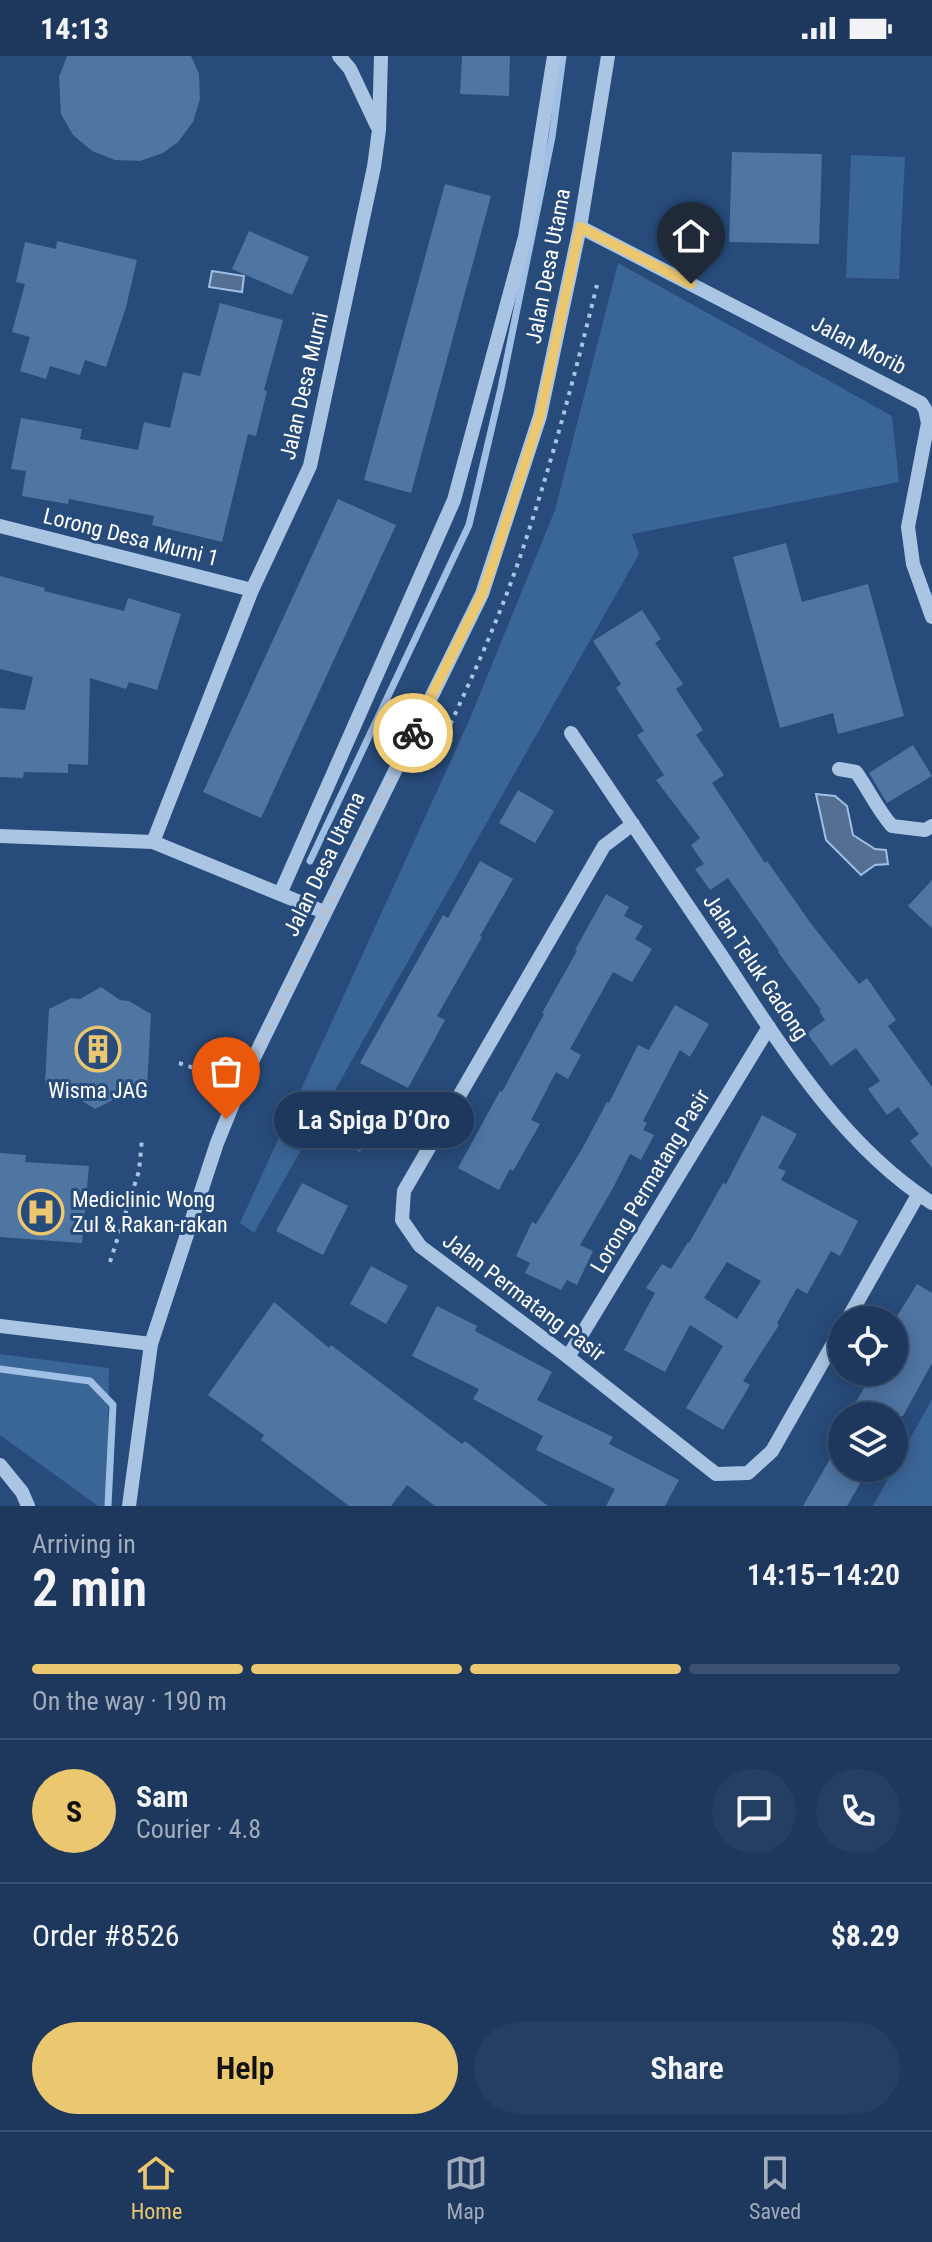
<!DOCTYPE html>
<html lang="en">
<head>
<meta charset="utf-8">
<style>
  body { margin:0; font-family:"Roboto Condensed",sans-serif; background:#253f62; color:#f1f3f6; height:100vh; display:flex; flex-direction:column; font-size:30px; white-space:nowrap }
  * { box-sizing:border-box; margin:0 }
  p { font-size:26px; color:#a0acbb }
  .icon { flex:none; width:44px; height:44px; fill:none; stroke:currentColor; stroke-width:2; stroke-linecap:round; stroke-linejoin:round }
  .map { position:relative; height:1450px; overflow:hidden }
  .panel { display:flex; flex-direction:column; background:#1d385c; flex:1 }
  .panel>* { flex:none }
  .tools { position:absolute; left:828px; top:1250px; display:grid; gap:16px }
  .tools a { display:grid; place-items:center; width:80px; height:80px; border-radius:50%; background:#1d385c; box-shadow:0 4px 20px #0003,0 0 0 2px #3b5272; font-size:40px }
  .pin { position:absolute; display:grid; place-items:center; width:68px; height:68px; color:#fff; margin:-82px -34px; border-radius:50% 50% 50% 0; rotate:-45deg; box-shadow:0 0 8px #0007 }
  .pin .icon { rotate:45deg }
  .courier { position:absolute; display:grid; place-items:center; width:80px; height:80px; margin:-40px; border:6px solid #ebc770; border-radius:50%; background:#fff; color:#222; box-shadow:0 2px 10px #0007 }
  .bubble { position:absolute; height:56px; border-radius:28px; background:#1d385c; box-shadow:0 4px 20px #0003,0 0 0 2px #3b5272; font-size:26px; font-weight:600; line-height:56px; text-align:center }
  .overview em { font-style:normal; font-weight:600 }
  .overview div { display:flex; flex-direction:column-reverse }
  .overview { display:flex; align-items:center; justify-content:space-between; height:136px; padding:0 32px }
  h1 { font-size:52px; font-weight:600; line-height:60px }
  .bar { display:grid; grid-template-columns:repeat(4,1fr); gap:12px 8px; align-content:center; height:96px; padding:0 32px }
  .bar i { height:10px; border-radius:6px; background:#3b5272 }
  .bar .current { background:#ebc770 }
  .bar p { grid-column:span 4 }
  .line { display:flex; align-items:center; gap:20px; padding:0 32px; border-top:2px solid #3b5272 }
  .line div { flex:1 }
  .round { display:grid; place-items:center; flex:none; width:84px; height:84px; border-radius:42px; background:#253f62 }
  .cta { display:flex; gap:16px; margin-top:auto; padding:16px 32px }
  .cta a { flex:1; height:92px; border-radius:48px; background:#ebc770; color:#111; font-size:32px; font-weight:600; line-height:92px; text-align:center }
  .cta a+a { background:#253f62; color:#f1f3f6 }
  .status { display:flex; justify-content:space-between; align-items:center; height:56px; padding:0 40px; background:#1d385c; direction:ltr }
  .status svg { height:22px; fill:currentColor }
  .tab-bar { display:flex; justify-content:space-around; align-items:center; height:112px; border-top:2px solid #3b5272; background:#1d385c; font-size:22px; color:#a0acbb }
  .tab-bar a { display:grid; justify-items:center; gap:4px }
  .tab-bar .current { color:#ebc770 }
  .map>svg:first-child { display:block }
</style>
</head>
<body>
<div class="status"><b>14:13</b><svg viewBox="0 0 49 12"><path d="M0 12V9h3v3zM5 12V6h3v6zM10 12V3h3v9zM15 12V0h3v12zM26 1h20v11H26zM47 4h2v5h-2z"/></svg></div>
<div class="map">
<svg width="932" height="1450" viewBox="0 0 932 1450">
  <rect width="100%" height="100%" fill="#274b7a"/>
  <path fill="#3a6597" d="M851 99 905 101 899 223 846 222Z
    M618 207 892 360 899 426 632 478 639 498 254 1177 240 1167 468 667 555 454Z
    M0 1298 109 1312 107 1450H98L0 1379Z
    M932 1343V1450H873Z"/>
  <path fill="#546f91" stroke="#9fbfe4" stroke-width="2" d="M212 215 244 220 242 236 209 231Z
    M816 738 835 740 847 750 853 779 875 793 886 794 888 808 875 809 861 819 826 784Z"/>
  <g fill="none" stroke-linecap="round" stroke-linejoin="round">
    <path stroke="#9fbfe4" stroke-width="7" d="M310 805 469 469 501 332 552 81 563 0
      M0 1313 90 1325 113 1349 108 1450"/>
  </g>
  <path fill="#4f75a3" fill-rule="evenodd" d="M67 0H191L199 18 200 43 193 66 178 86 163 97 140 105 115 104 92 95 73 79 61 58 59 21Z
    M462 0H510L509 40 460 38Z
    M732 96 822 98 819 188 729 186Z
    M445 128 491 140 411 437 364 424Z
    M249 175 309 201 292 239 232 213Z
    M57 185 137 204 126 251 106 311 85 304 80 319 50 310 46 323 20 315 30 281 12 276 25 228 16 226 25 186 56 193Z
    M220 247 283 264 264 334 267 335 256 380 248 378 222 486 152 469 154 460 69 443 68 448 22 440 26 415 11 413 21 362 82 373 80 383 138 394 144 366 170 372 183 316 200 320Z
    M338 443 396 469 261 762 203 736Z
    M786 487 802 546 868 528 904 660 838 678 833 657 780 672 733 501Z
    M0 520 45 532 44 535 124 555 128 542 181 558 157 634 129 626 126 633 90 622 88 709 68 708V717L24 716 23 722 0 721V652L25 654 33 621 0 613Z
    M642 554 661 583 655 587 683 628 676 633 703 674 696 679 724 719 712 727 765 807 767 805 812 869 859 928 867 922 896 964 888 970 932 1031V1112L910 1085 919 1078 898 1051 887 1059 868 1033 880 1025 856 992 831 1010 807 977 825 964 819 955 821 954 778 896 779 895 728 822 710 834 695 813 704 808 691 789 700 782 656 724 664 719 637 679 644 675 616 632 621 628 593 585Z
    M913 689 932 720 887 747 869 717Z
    M518 734 554 755 535 787 499 767Z
    M480 805 513 823 480 880 482 881 437 960 445 964 408 1032 360 1007 443 859 448 862Z
    M932 824V872L908 850Z
    M606 838 629 851 624 860 643 870 635 883 652 893 632 926 613 916 570 993 581 999 568 1023 556 1016 531 1064 540 1068 513 1115 510 1113 499 1134 458 1112 500 1035 502 1036 544 958 542 957 577 895 575 894Z
    M101 931 120 944 129 945 151 958 147 1032 126 1043H115L95 1053 76 1041 67 1040 45 1027 49 953 71 942 80 943Z
    M675 949 709 968 690 1001 680 994 643 1065 647 1067 643 1074 654 1079 641 1104 630 1098 613 1132 580 1189 593 1195 577 1229 567 1224 561 1234 525 1217 530 1207 516 1200 532 1166 536 1168 582 1093 607 1046 609 1047 638 989 649 994Z
    M348 1044 379 1060 360 1096 329 1081Z
    M762 1059 797 1078 778 1112 786 1115 781 1124 858 1165 840 1200 831 1195 807 1238 797 1232 777 1267 779 1269 743 1325 750 1329 723 1374 686 1352 723 1290 690 1269 665 1316 624 1294 655 1237 646 1232 662 1208 671 1213 688 1186 689 1187 723 1127 726 1128ZM727 1206 761 1225 737 1263 704 1242Z
    M0 1097 26 1099 25 1106 89 1110 82 1187 0 1181Z
    M302 1127 348 1150 323 1199 276 1175Z
    M371 1210 408 1230 386 1268 350 1248Z
    M917 1228 932 1237V1307L903 1360H848L873 1316H894V1265Z
    M274 1246 329 1292 331 1289 462 1388 465 1385 548 1450H435L407 1429 391 1450H349L261 1384 264 1379 208 1339Z
    M437 1250 477 1270 475 1275 552 1316 537 1344 613 1381 609 1388 679 1424 665 1450H606L615 1433 536 1394 543 1380 473 1343 479 1333 412 1300Z
    M842 1382V1416L861 1426 847 1450H803Z"/>
  <g fill="none" stroke-linecap="round" stroke-linejoin="round">
    <path stroke="#aac4e3" stroke-width="4" stroke-dasharray="4 6" stroke-linecap="butt" d="M442 686C473 620 504 552 526 483 554 399 576 314 597 229
      M179 1007 223 1022
      M110 1206 139 1115 142 1083"/>
    <path stroke="#aac4e3" stroke-width="14" d="M339 0 350 13 377 70
      M580 171 921 347 925 353 928 367 908 471 913 508 932 561
      M0 470 252 534
      M571 677C621 751 671 825 721 899 780 988 840 1088 932 1147
      M839 713 856 716C869 734 877 753 892 770L925 774 932 770
      M633 768 604 790 404 1135 402 1164 420 1190 568 1301 716 1418 748 1417 772 1395 842 1272
      M0 780 153 786 324 856
      M153 786 252 534 310 410 374 111 379 74 381 0
      M280 838 454 444 525 181 554 0
      M847 1264 918 1139
      M0 1270 151 1288
      M568 1301 769 971
      M0 1409 22 1436 28 1450
      M129 1450 151 1288 217 1087 241 1028 482 538 540 360 580 171 608 0"/>
  </g>
  <g fill="none" stroke-linecap="round" stroke-linejoin="round">
    <path stroke="#b3c0d0" stroke-width="8" stroke-dasharray="0 14.4" d="M226 1063 241 1028 413 677"/>
    <path stroke="#ebc770" stroke-width="10" d="M413 677 482 538 490 516 540 360 580 171 691 228"/>
  </g>
  <defs>
    <g id="building-ring" transform="scale(2.3)"><circle r="9.5" fill="#274b7a" stroke="#ebc770" stroke-width="1.5"/><path d="M-4-6H4V6H1V3H-1V6H-4ZM-2.5-4.3h1.7v1.8h-1.7ZM.8-4.3h1.7v1.8H.8ZM-2.5-1h1.7V.8h-1.7ZM.8-1h1.7V.8H.8Z" fill="#ebc770"/></g>
    <g id="hospital-ring" transform="scale(2.3)"><circle r="9.5" fill="#274b7a" stroke="#ebc770" stroke-width="1.5"/><path d="M-5-5h3v3.5h4V-5h3V5h-3V1.5h-4V5h-3Z" fill="#ebc770"/></g>
  </defs>
  <g fill-rule="evenodd">
    <use href="#building-ring" x="98" y="993"/>
    <use href="#hospital-ring" x="41" y="1156"/>
  </g>
  <g text-anchor="middle" dominant-baseline="central" stroke-width="6" stroke-linejoin="round" paint-order="stroke">
    <g font-size="22" fill="#fff" stroke="#274b7a">
      <text transform="translate(548 210) rotate(-79)">Jalan Desa Utama</text>
      <text transform="translate(859 289) rotate(27)">Jalan Morib</text>
      <text transform="translate(304 330) rotate(-77)">Jalan Desa Murni</text>
      <text transform="translate(131 481) rotate(14)">Lorong Desa Murni 1</text>
      <text transform="translate(324 808) rotate(-64)">Jalan Desa Utama</text>
      <text transform="translate(756 911) rotate(56)">Jalan Teluk Gadong</text>
      <text transform="translate(650 1125) rotate(-59)">Lorong Permatang Pasir</text>
      <text transform="translate(524 1241) rotate(37)">Jalan Permatang Pasir</text>
    </g>
    <g font-size="22" fill="#fff" stroke="#274b7a">
      <text x="98" y="1034">Wisma JAG</text>
      <text x="72" y="1143" text-anchor="start">Mediclinic Wong<tspan x="72" dy="25">Zul &amp; Rakan-rakan</tspan></text>
    </g>
  </g>
</svg>
<div class="tools">
<a><svg class="icon" aria-label="locate" viewBox="0 0 24 24"><circle cx="12" cy="12" r="6"/><path d="M12 2v4M12 18v4M2 12h4M18 12h4"/></svg></a>
<a><svg class="icon" aria-label="layers" viewBox="0 0 24 24"><path d="M12 4l9 5-9 5-9-5zM3 14l9 5 9-5"/></svg></a>
</div>
<div class="pin" style="left:226px;top:1063px;background:#ea580c"><svg class="icon" aria-label="bag" viewBox="0 0 24 24"><path d="M5 8h14l-1 12H6zM9 8a3 3 0 0 1 6 0"/></svg></div>
<div class="pin" style="left:691px;top:228px;background:#1f2937"><svg class="icon" aria-label="home" viewBox="0 0 24 24"><path d="M3 11l9-7 9 7M6 9v11h12V9"/></svg></div>
<div class="courier" style="left:413px;top:677px"><svg class="icon" aria-label="bike" viewBox="0 0 24 24"><circle cx="6" cy="16" r="4"/><circle cx="18" cy="16" r="4"/><path d="M6 16l4-8h5l3 8M10 8l3 8H6M13 5h3"/></svg></div>
<div class="bubble" style="left:274px;top:1036px;width:200px">La Spiga D’Oro</div>
</div>
<section class="panel">
<div class="overview"><div><h1>2 min</h1><p>Arriving in</p></div><em>14:15–14:20</em></div>
<div class="bar"><i class="current"></i><i class="current"></i><i class="current"></i><i></i><p>On the way · 190 m</p></div>
<div class="line" style="height:144px"><b class="round" style="background:#ebc770;color:#111">S</b><div><b>Sam</b><p>Courier · 4.8</p></div><a class="round"><svg class="icon" aria-label="chat" viewBox="0 0 24 24"><path d="M4 5h16v11H9l-5 4z"/></svg></a><a class="round"><svg class="icon" aria-label="phone" viewBox="0 0 24 24"><path d="M5 4h4l2 5-3 2q2 4 5 5l2-3 5 2v4C11 20 4 13 5 4z"/></svg></a></div>
<div class="line" style="height:104px"><div>Order #8526</div><b>$8.29</b></div>
<div class="cta"><a>Help</a><a>Share</a></div>
</section>
<nav class="tab-bar">
<a class="current"><svg class="icon" aria-label="home" viewBox="0 0 24 24"><path d="M3 11l9-7 9 7M6 9v11h12V9"/></svg>Home</a>
<a><svg class="icon" aria-label="map" viewBox="0 0 24 24"><path d="M3 6l6-2 6 2 6-2v14l-6 2-6-2-6 2zM9 4v14M15 6v14"/></svg>Map</a>
<a><svg class="icon" aria-label="saved" viewBox="0 0 24 24"><path d="M7 4h10v16l-5-4-5 4z"/></svg>Saved</a>
</nav>
</body>
</html>
